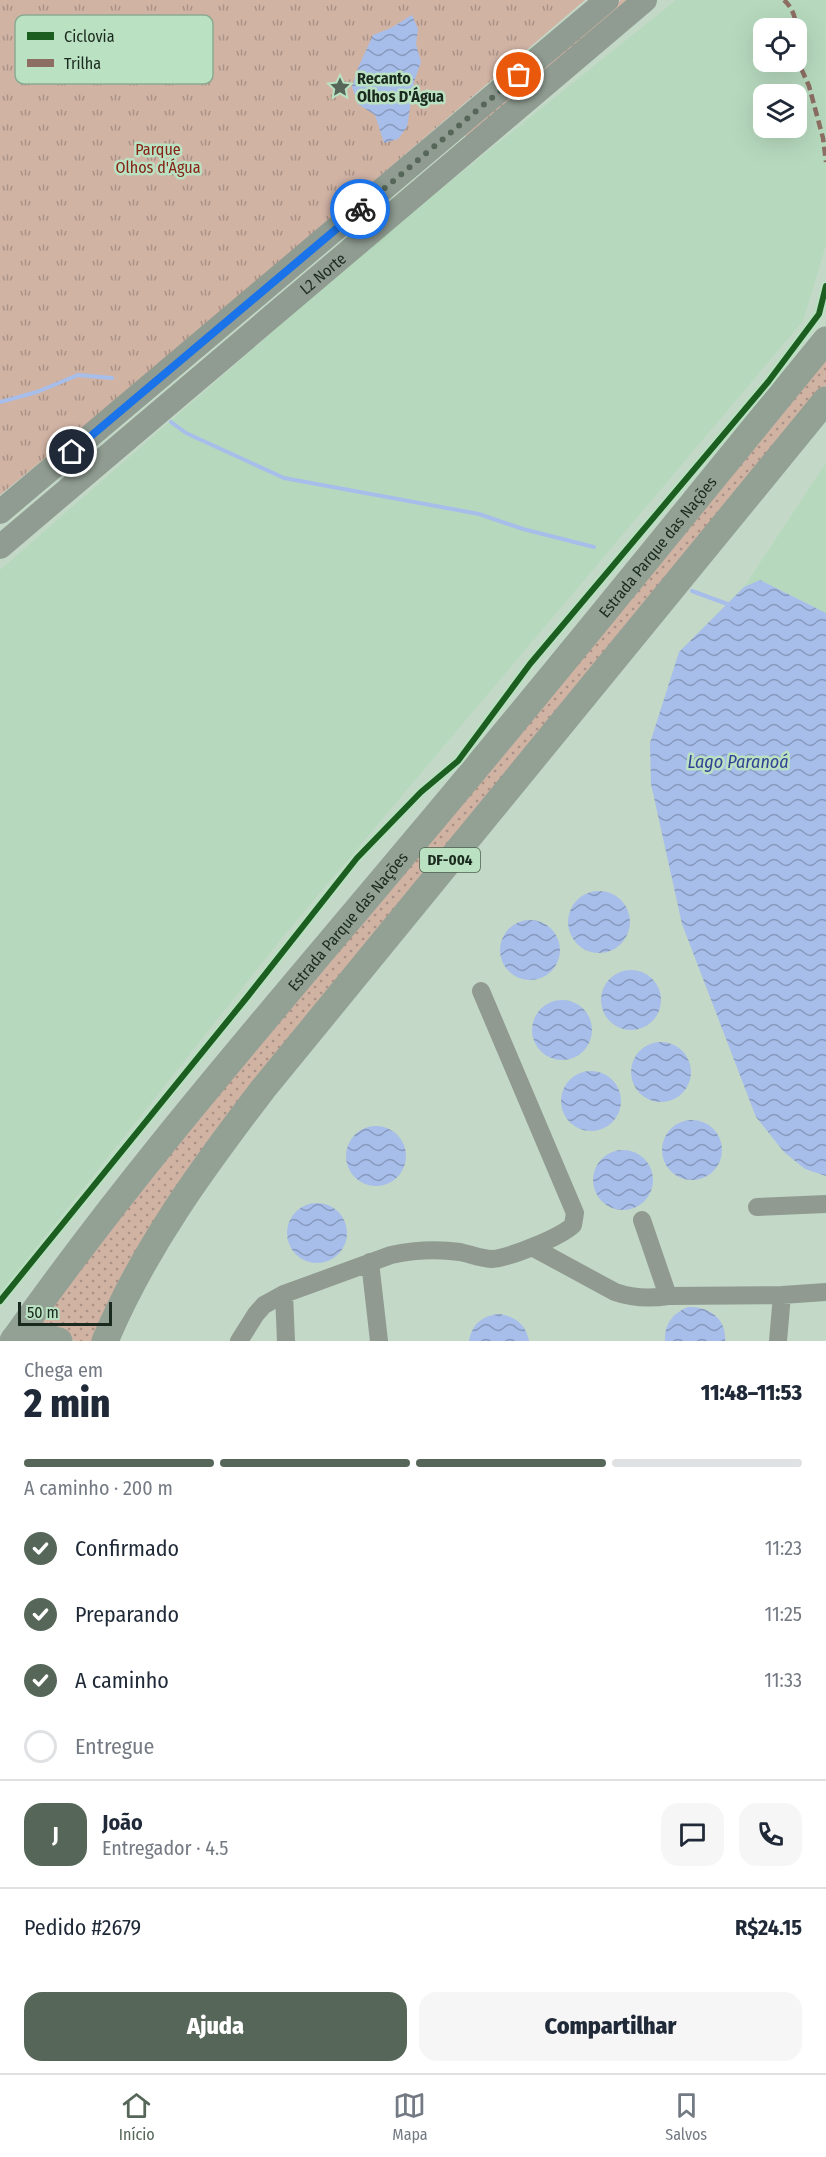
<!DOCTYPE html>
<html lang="pt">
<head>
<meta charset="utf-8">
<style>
  body { margin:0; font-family:"Fira Sans Condensed",sans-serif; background:#f6f6f7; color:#1f2937; height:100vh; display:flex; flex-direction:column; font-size:22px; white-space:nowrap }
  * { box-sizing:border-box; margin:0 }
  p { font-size:20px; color:#747a83 }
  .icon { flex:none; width:33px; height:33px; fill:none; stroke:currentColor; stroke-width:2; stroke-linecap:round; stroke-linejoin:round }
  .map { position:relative; height:1341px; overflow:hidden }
  .side { display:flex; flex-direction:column; background:#fff; flex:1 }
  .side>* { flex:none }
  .tools { position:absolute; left:753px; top:18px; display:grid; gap:12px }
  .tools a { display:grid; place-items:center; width:54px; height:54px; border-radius:12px; background:#fff; box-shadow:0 6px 24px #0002; font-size:30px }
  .scale { position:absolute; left:18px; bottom:15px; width:94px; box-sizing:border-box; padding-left:6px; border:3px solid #1b2a1e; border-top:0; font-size:16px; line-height:21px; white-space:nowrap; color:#1b2a1e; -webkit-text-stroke:4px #bae1c2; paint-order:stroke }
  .pin { position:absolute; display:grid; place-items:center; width:51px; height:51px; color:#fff; margin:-26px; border:3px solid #fff; border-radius:50%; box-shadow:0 2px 6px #0007 }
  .courier { position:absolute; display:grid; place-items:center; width:60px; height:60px; margin:-30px; border:4px solid #1a73e8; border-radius:50%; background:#fff; color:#222; box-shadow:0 2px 8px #0007 }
  .head em { font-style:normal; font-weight:800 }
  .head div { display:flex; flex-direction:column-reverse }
  .head { display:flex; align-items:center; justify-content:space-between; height:102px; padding:0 24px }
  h1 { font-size:39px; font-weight:800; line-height:45px }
  .bar { display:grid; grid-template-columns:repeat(4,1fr); gap:9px 6px; align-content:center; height:72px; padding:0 24px }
  .bar i { height:8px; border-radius:4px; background:#e0e1e3 }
  .bar .current { background:#566759 }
  .bar p { grid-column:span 4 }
  .line { display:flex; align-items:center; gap:15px; padding:0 24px; border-top:2px solid #e0e1e3 }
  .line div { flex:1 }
  .round { display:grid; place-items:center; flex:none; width:63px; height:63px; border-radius:18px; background:#f6f6f7 }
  ol { padding:0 24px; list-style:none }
  li { display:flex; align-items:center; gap:18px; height:66px }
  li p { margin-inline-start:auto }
  li .icon { padding:6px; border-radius:50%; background:#566759; color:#fff; stroke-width:4 }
  li:last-child { color:#747a83 }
  li i { width:33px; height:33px; border:3px solid #e0e1e3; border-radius:50% }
  .action { display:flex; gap:12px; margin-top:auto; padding:12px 24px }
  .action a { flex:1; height:69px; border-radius:18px; background:#566759; color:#fff; font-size:24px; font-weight:800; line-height:69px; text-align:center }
  .action a+a { background:#f6f6f7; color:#1f2937 }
  .tab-bar { display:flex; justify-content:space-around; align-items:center; height:84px; border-top:2px solid #e0e1e3; background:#fff; font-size:16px; color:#747a83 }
  .tab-bar a { display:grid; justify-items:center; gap:3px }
  .tab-bar .current { color:#566759 }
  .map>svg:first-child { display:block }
</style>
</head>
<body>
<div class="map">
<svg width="826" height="1341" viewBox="0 0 826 1341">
  <defs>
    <pattern id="grass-dots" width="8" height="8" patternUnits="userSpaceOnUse" patternTransform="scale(1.5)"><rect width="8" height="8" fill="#d1b3a4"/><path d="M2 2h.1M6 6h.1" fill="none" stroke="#a99285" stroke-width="1.8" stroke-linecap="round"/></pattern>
    <pattern id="park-tufts" width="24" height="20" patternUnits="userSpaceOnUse" patternTransform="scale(1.5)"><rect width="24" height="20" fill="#d1b3a4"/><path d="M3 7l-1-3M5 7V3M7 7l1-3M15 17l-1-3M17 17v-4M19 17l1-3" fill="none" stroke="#a99285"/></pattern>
    <pattern id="water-waves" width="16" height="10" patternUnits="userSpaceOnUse" patternTransform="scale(1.5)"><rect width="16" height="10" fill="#a7bdea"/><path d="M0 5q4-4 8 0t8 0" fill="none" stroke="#879abd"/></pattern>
  </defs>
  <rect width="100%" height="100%" fill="#c3d8c7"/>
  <path fill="#b6d9bd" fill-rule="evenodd" d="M676 0H826V245L803 321 286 933 0 1293V570L379 239ZM764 28H796V62H764ZM764 94H796V128H764Z
    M826 463V613L760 580 744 587Z"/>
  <path fill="url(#grass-dots)" d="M621 0H630L468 137 465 135 464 133Z
    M826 355V385L477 809 96 1341H75L38 1324 147 1182Z"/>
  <path fill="url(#park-tufts)" d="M0 0H585L183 345 0 495Z"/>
  <path fill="url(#water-waves)" d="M412 15 418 29 416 44 421 62 414 82 407 127 398 139 384 143 375 115 358 104 352 87 358 68 373 35 391 28Z
    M760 580 826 613V1176L805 1169 784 1152 756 1117 682 924 651 784 650 743 679 652 744 587Z
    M568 922a31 31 0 1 1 62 0a31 31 0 1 1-62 0Z
    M500 950a30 30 0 1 1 60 0a30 30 0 1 1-60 0Z
    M601 1000a30 30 0 1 1 60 0a30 30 0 1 1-60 0Z
    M532 1030a30 30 0 1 1 60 0a30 30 0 1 1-60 0Z
    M631 1072a30 30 0 1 1 60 0a30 30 0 1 1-60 0Z
    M561 1101a30 30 0 1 1 60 0a30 30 0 1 1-60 0Z
    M662 1150a30 30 0 1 1 60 0a30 30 0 1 1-60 0Z
    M346 1156a30 30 0 1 1 60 0a30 30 0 1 1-60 0Z
    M593 1180a30 30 0 1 1 60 0a30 30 0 1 1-60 0Z
    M287 1233a30 30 0 1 1 60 0a30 30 0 1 1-60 0Z
    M688 1307C709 1306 727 1319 725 1341H665C664 1324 673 1313 688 1307Z
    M500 1314C516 1317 526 1325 529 1341H469C472 1324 483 1315 500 1314Z"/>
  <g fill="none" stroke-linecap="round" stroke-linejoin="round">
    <path stroke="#a7bdea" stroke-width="4" d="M0 402 37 392 78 375 112 378
      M171 422 186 433 284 478 479 514 523 529 594 547
      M692 591 730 605"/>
    <path stroke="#909a91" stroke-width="18" d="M757 1207 826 1204
      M532 1247 615 1292C632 1298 649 1299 668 1296L642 1220
      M370 1262 379 1341
      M284 1294 286 1341
      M668 1296 782 1295 826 1292
      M239 1341 256 1314 264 1305 284 1294 391 1255C414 1250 437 1249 460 1252 470 1254 482 1259 492 1259 509 1258 561 1237 573 1225L575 1213 481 991
      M778 1341 782 1295"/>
    <g stroke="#909c91" stroke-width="24">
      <path d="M0 512 607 0"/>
      <path id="s1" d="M0 547 645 0"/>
    </g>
    <g stroke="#93a195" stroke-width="27">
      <path d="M14 1339 38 1335 59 1341"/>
      <path id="s2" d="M13 1341C136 1166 278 1005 415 841 554 676 689 507 826 340"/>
      <path d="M105 1341C144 1248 202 1169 263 1089L826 400"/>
    </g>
    <path stroke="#8d6e63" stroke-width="4.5" stroke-dasharray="9 4.5" stroke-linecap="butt" d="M784 0C796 11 797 25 796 41
      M796 57 809 86 823 138 826 162"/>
    <g stroke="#bae1c2" stroke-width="10">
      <path id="cycleway" d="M0 1301 248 996 357 858 421 792 458 761 530 664 768 382 819 314 826 286"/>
    </g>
    <use href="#cycleway" stroke="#1b5e20" stroke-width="6"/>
  </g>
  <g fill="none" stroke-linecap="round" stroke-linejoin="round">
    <path stroke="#566759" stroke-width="6" stroke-dasharray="0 10.8" d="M360 209 519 75"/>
    <path stroke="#1a73e8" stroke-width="8" d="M72 452 360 209"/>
  </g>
  <defs>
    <g id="sight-bare" transform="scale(1.62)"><path d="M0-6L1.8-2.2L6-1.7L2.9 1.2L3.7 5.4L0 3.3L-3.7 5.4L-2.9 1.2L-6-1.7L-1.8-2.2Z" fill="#566759" stroke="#bae1c2" stroke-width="2.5" paint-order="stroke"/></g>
  </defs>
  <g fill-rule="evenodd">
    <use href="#sight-bare" x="340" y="87"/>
  </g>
  <g text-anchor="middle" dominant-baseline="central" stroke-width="5" stroke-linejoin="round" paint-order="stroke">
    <rect fill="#bae1c2" stroke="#4b614f" stroke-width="1.5" x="420" y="848" width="60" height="24" rx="4.5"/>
    <g font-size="15" font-weight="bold" fill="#1b2a1e">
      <text x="450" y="860">DF-004</text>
    </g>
    <g font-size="16" font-weight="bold" fill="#1b2a1e" stroke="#bae1c2" text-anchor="start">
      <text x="357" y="78">Recanto<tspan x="357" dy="18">Olhos D'Água</tspan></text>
    </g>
    <g font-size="16" fill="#862315" stroke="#bae1c2">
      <text x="158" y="149">Parque<tspan x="158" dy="18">Olhos d'Água</tspan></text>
    </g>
    <g font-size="16" fill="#1b2a1e" stroke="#bae1c2">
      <text stroke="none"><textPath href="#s1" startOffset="423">L2 Norte</textPath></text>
      <text stroke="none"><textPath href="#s2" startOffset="1023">Estrada Parque das Nações</textPath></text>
      <text stroke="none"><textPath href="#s2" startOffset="537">Estrada Parque das Nações</textPath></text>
    </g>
    <g font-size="18" font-style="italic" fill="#314194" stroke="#bae1c2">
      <text x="738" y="762">Lago Paranoá</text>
    </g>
  </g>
  <rect x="15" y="15" width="198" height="69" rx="9" fill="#bae1c2" stroke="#8aaa91" stroke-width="1.5"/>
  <rect x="27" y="32" width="27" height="8" fill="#1b5e20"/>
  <rect x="27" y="59" width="27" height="8" fill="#8d6e63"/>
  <g font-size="16" fill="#1b2a1e">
    <text x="64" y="42">Ciclovia</text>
    <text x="64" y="69">Trilha</text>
  </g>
</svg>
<div class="tools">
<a><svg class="icon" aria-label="locate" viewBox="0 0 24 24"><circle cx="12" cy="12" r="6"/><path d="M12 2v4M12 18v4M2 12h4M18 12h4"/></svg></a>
<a><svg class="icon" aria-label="layers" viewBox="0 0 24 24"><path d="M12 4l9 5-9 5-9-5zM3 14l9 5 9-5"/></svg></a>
</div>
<div class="scale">50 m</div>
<div class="pin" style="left:519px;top:75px;background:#ea580c"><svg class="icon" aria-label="bag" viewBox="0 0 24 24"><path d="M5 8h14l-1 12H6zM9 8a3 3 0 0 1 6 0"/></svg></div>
<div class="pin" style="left:72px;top:452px;background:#1f2937"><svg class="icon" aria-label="home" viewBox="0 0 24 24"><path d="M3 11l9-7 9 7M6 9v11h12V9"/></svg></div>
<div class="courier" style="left:360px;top:209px"><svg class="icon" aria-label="bike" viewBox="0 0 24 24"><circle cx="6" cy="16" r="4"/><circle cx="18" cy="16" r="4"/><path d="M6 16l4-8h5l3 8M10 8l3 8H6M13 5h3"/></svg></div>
</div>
<section class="side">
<div class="head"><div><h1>2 min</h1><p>Chega em</p></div><em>11:48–11:53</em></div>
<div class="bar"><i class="current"></i><i class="current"></i><i class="current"></i><i></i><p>A caminho · 200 m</p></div>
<ol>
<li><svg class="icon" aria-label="check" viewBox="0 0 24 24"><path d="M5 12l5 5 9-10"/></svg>Confirmado<p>11:23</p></li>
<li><svg class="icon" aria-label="check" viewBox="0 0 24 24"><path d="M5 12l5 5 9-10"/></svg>Preparando<p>11:25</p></li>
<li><svg class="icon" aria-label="check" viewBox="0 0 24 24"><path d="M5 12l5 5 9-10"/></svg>A caminho<p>11:33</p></li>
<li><i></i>Entregue</li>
</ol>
<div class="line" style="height:108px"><b class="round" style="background:#566759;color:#fff">J</b><div><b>João</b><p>Entregador · 4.5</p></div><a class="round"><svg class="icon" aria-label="chat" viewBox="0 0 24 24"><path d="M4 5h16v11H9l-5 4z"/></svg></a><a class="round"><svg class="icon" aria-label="phone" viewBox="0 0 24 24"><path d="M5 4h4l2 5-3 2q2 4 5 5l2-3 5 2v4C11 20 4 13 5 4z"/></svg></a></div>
<div class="line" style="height:78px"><div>Pedido #2679</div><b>R$24.15</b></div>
<div class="action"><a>Ajuda</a><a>Compartilhar</a></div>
</section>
<nav class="tab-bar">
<a class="current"><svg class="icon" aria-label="home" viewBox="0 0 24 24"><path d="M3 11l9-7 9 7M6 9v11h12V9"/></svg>Início</a>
<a><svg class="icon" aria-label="map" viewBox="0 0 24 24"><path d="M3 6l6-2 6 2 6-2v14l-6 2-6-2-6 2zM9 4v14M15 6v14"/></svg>Mapa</a>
<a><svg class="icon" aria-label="saved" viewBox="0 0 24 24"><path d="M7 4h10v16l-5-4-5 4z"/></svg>Salvos</a>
</nav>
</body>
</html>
